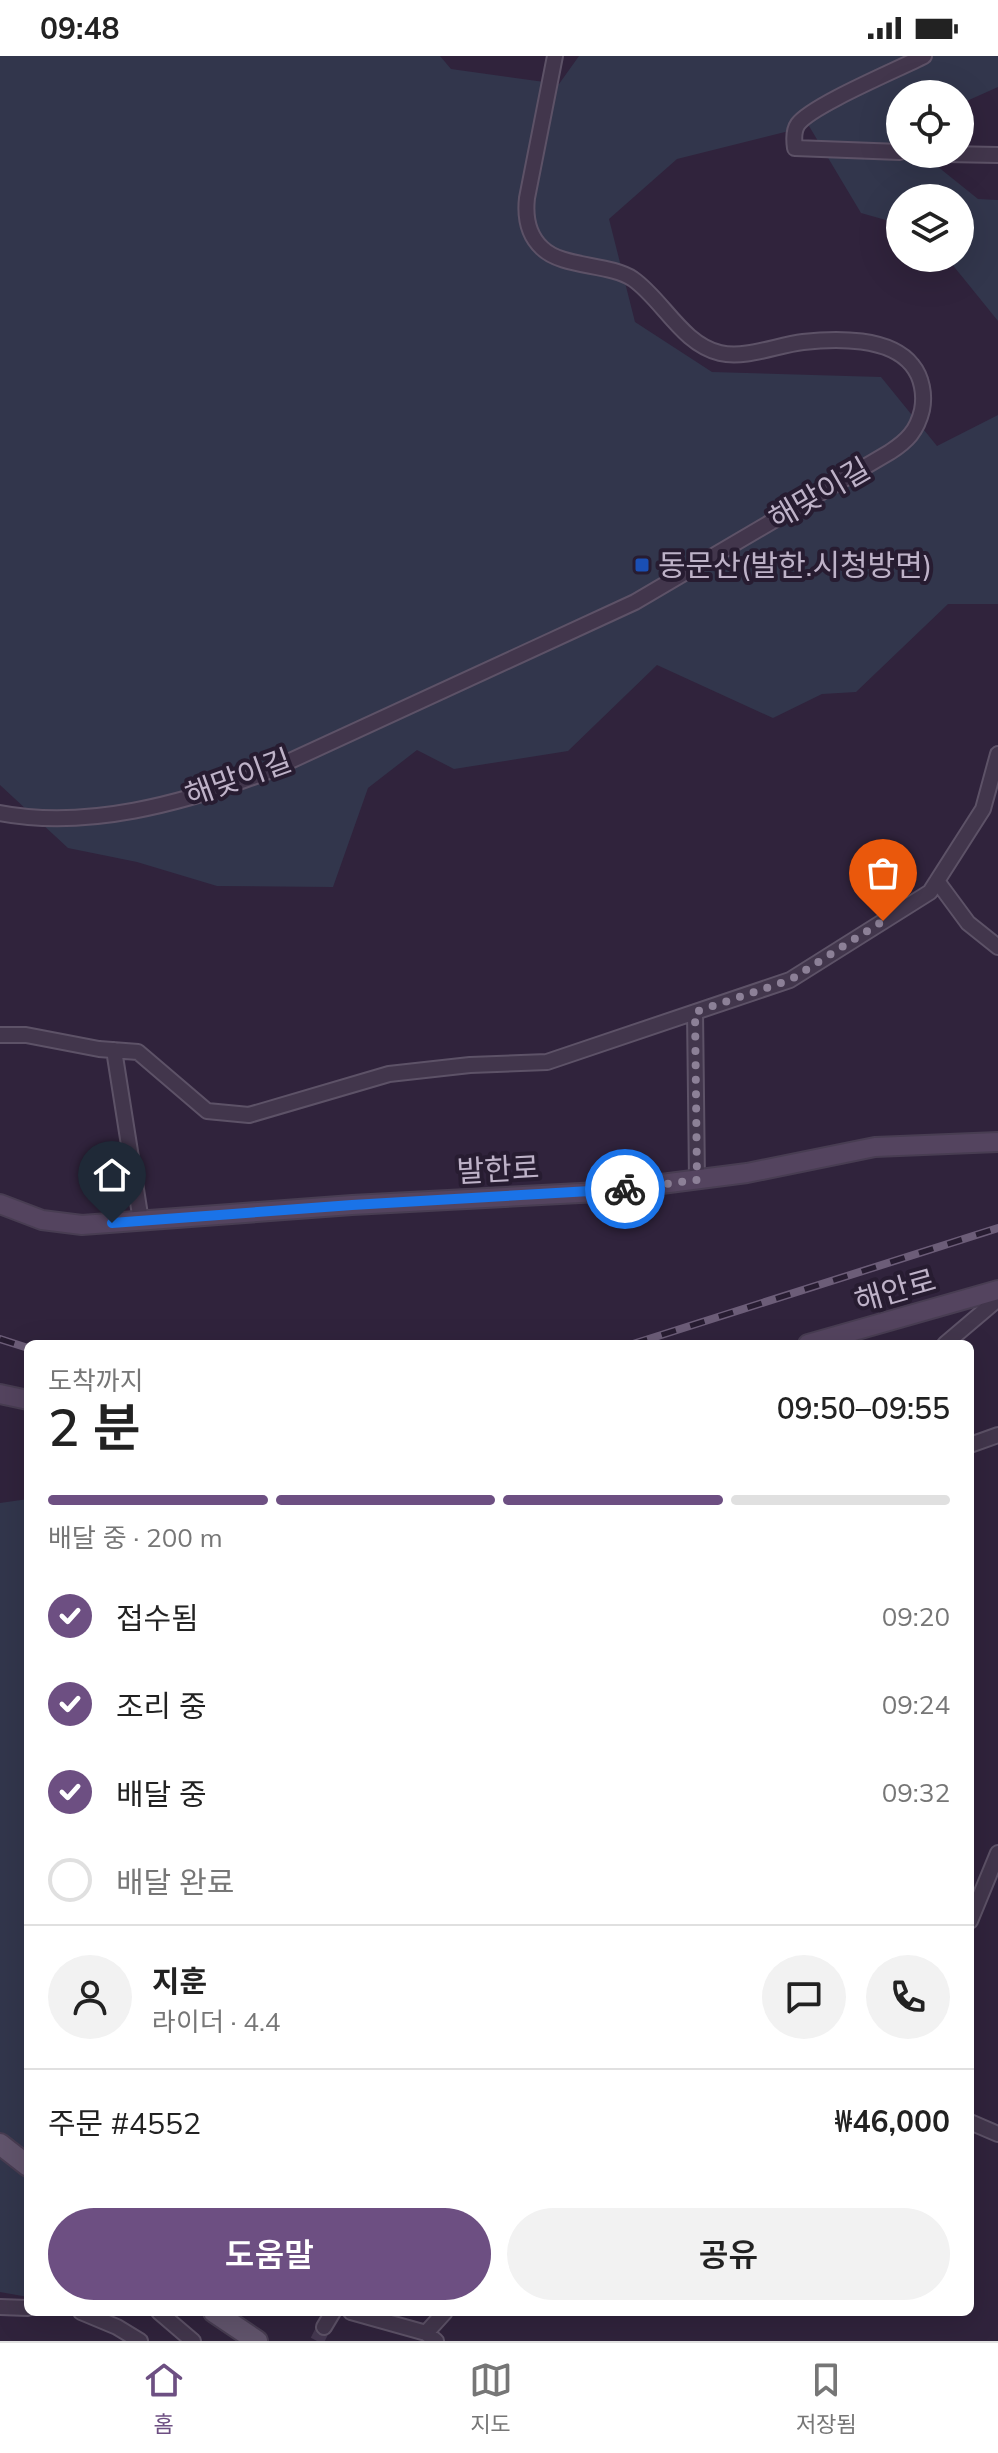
<!DOCTYPE html>
<html lang="ko">
<head>
<meta charset="utf-8">
<style>
  body { margin:0; font-family:Mulish,"Noto Sans KR",sans-serif; background:#f2f2f2; color:#222; height:100vh; display:flex; flex-direction:column; font-size:30px; white-space:nowrap }
  * { box-sizing:border-box; margin:0 }
  p { font-size:26px; color:#767676 }
  .icon { flex:none; width:44px; height:44px; fill:none; stroke:currentColor; stroke-width:2; stroke-linecap:round; stroke-linejoin:round }
  .map { position:relative; flex:1; overflow:hidden }
  .drawer { position:absolute; left:24px; top:1284px; width:950px; height:976px; display:flex; flex-direction:column; background:#fff; border-radius:12px; box-shadow:0 8px 32px #0002 }
  .drawer>* { flex:none }
  .fabs { position:absolute; left:886px; top:24px; display:grid; gap:16px }
  .fabs a { display:grid; place-items:center; width:88px; height:88px; border-radius:50%; background:#fff; box-shadow:0 8px 32px #0002; font-size:40px }
  .pin { position:absolute; display:grid; place-items:center; width:68px; height:68px; color:#fff; margin:-82px -34px; border-radius:50% 50% 50% 0; rotate:-45deg; box-shadow:0 0 8px #0007 }
  .pin .icon { rotate:45deg }
  .courier { position:absolute; display:grid; place-items:center; width:80px; height:80px; margin:-40px; border:6px solid #1a73e8; border-radius:50%; background:#fff; color:#222; box-shadow:0 2px 10px #0007 }
  .head em { font-style:normal; font-weight:600 }
  .head div { display:flex; flex-direction:column-reverse }
  .head { display:flex; align-items:center; justify-content:space-between; height:136px; padding:0 24px }
  h1 { font-size:52px; font-weight:600; line-height:60px }
  .bar { display:grid; grid-template-columns:repeat(4,1fr); gap:12px 8px; align-content:center; height:96px; padding:0 24px }
  .bar i { height:10px; border-radius:6px; background:#e0e0e0 }
  .bar .selected { background:#6d4f82 }
  .bar p { grid-column:span 4 }
  .line { display:flex; align-items:center; gap:20px; padding:0 24px; border-top:2px solid #e0e0e0 }
  .line div { flex:1 }
  .round { display:grid; place-items:center; flex:none; width:84px; height:84px; border-radius:42px; background:#f2f2f2 }
  ol { padding:0 24px; list-style:none }
  li { display:flex; align-items:center; gap:24px; height:88px }
  li p { margin-inline-start:auto }
  li .icon { padding:8px; border-radius:50%; background:#6d4f82; color:#fff; stroke-width:4 }
  li:last-child { color:#767676 }
  li i { width:44px; height:44px; border:4px solid #e0e0e0; border-radius:50% }
  .action { display:flex; gap:16px; margin-top:auto; padding:16px 24px }
  .action a { flex:1; height:92px; border-radius:48px; background:#6d4f82; color:#fff; font-size:32px; font-weight:600; line-height:92px; text-align:center }
  .action a+a { background:#f2f2f2; color:#222 }
  .status { display:flex; justify-content:space-between; align-items:center; height:56px; padding:0 40px; background:#fff; direction:ltr }
  .status svg { height:22px; fill:currentColor }
  .dock { display:flex; justify-content:space-around; align-items:center; height:112px; border-top:2px solid #e0e0e0; background:#fff; font-size:22px; color:#767676 }
  .dock a { display:grid; justify-items:center; gap:4px }
  .dock .selected { color:#6d4f82 }
  .map>svg:first-child { display:block }
</style>
</head>
<body>
<div class="status"><b>09:48</b><svg viewBox="0 0 49 12"><path d="M0 12V9h3v3zM5 12V6h3v6zM10 12V3h3v9zM15 12V0h3v12zM26 1h20v11H26zM47 4h2v5h-2z"/></svg></div>
<div class="map">
<svg width="998" height="2285" viewBox="0 0 998 2285">
  <rect width="100%" height="100%" fill="#30233c"/>
  <path fill="#32364c" d="M0 0H440L451 13 559 28 579 0H998V31L960 48V38H900V98H931L932 106 978 143 998 144V265L947 202H960V142H900V168L861 157 809 70 677 103 609 163 635 266 712 316 881 321 937 390 998 359V548H948L856 636 822 638 773 662 657 609 568 695 454 713 417 694 368 732 333 831 217 830 137 806 68 792 0 729Z
    M28 1443V2241L0 2236V1447Z"/>
  <g fill="none" stroke-linecap="round" stroke-linejoin="round">
    <path stroke="#453851" stroke-width="14" stroke-dasharray="14 7" stroke-linecap="butt" d="M317 2285 324 2271"/>
    <g stroke="#5d5267" stroke-width="18">
      <path id="street" d="M900 96 795 92C794 85 793 75 798 68 812 49 899 13 924 0
        M946 98 998 99
        M0 757C87 774 183 747 264 717L635 546 890 396C907 385 917 375 922 354 925 339 922 321 912 309 890 281 836 282 803 286 777 289 746 303 720 297 682 288 663 244 633 223 609 207 562 212 542 192 528 179 525 160 527 142L555 0
        M937 825 968 867 998 891
        M695 956 697 1124
        M0 979H26L99 993 138 996 207 1055 249 1059 389 1018 470 1009 547 1006 790 924 930 836 983 753 998 698
        M114 994 141 1165
        M945 1288 998 1243
        M970 1389 998 1379
        M970 1865 998 1797
        M970 2066 998 2078
        M0 2251 28 2252
        M81 2256 117 2271 140 2285
        M159 2256 193 2285
        M351 2256 426 2277 436 2285
        M324 2271 333 2256
        M426 2277 445 2256"/>
    </g>
    <g stroke="#483d52" stroke-width="22">
      <path id="secondary" d="M0 1148 42 1164 82 1169 352 1149 599 1136 747 1117 875 1091 998 1086
        M808 1288 998 1234
        M0 1338 28 1344"/>
    </g>
    <g stroke="#483d52" stroke-width="24">
      <path id="primary" d="M0 2088 28 2110
        M214 2256 257 2285"/>
    </g>
    <use href="#street" stroke="#42364c" stroke-width="14"/>
    <use href="#secondary" stroke="#54445f" stroke-width="18"/>
    <use href="#primary" stroke="#61546c" stroke-width="20"/>
    <g stroke="#6c5d78" stroke-width="8">
      <path id="rail" d="M0 1283 28 1292
        M633 1288 998 1172"/>
    </g>
    <use href="#rail" stroke="#271c31" stroke-width="5" stroke-dasharray="15" stroke-linecap="butt"/>
  </g>
  <g fill="none" stroke-linecap="round" stroke-linejoin="round">
    <path stroke="#8c8097" stroke-width="8" stroke-dasharray="0 14.4" d="M625 1133 697 1124 695 956 790 924 883 865"/>
    <path stroke="#1a73e8" stroke-width="10" d="M112 1167 352 1149 625 1133"/>
  </g>
  <rect fill="#1a4fb4" stroke="#271c31" stroke-width="3" x="634" y="501" width="16" height="16" rx="4"/>
  <g text-anchor="middle" dominant-baseline="central" stroke-width="8" stroke-linejoin="round" paint-order="stroke">
    <g font-size="30" fill="#beb2c8" stroke="#271c31">
      <text transform="translate(819 437) rotate(-30)">해맞이길</text>
      <text transform="translate(238 721) rotate(-20)">해맞이길</text>
      <text transform="translate(498 1113) rotate(-3)">발한로</text>
      <text transform="translate(895 1234) rotate(-16)">해안로</text>
    </g>
    <g font-size="30" fill="#beb2c8" stroke="#271c31" text-anchor="start">
      <text x="658" y="509">동문산(발한.시청방면)</text>
    </g>
  </g>
</svg>
<div class="fabs">
<a><svg class="icon" aria-label="locate" viewBox="0 0 24 24"><circle cx="12" cy="12" r="6"/><path d="M12 2v4M12 18v4M2 12h4M18 12h4"/></svg></a>
<a><svg class="icon" aria-label="layers" viewBox="0 0 24 24"><path d="M12 4l9 5-9 5-9-5zM3 14l9 5 9-5"/></svg></a>
</div>
<div class="pin" style="left:883px;top:865px;background:#ea580c"><svg class="icon" aria-label="bag" viewBox="0 0 24 24"><path d="M5 8h14l-1 12H6zM9 8a3 3 0 0 1 6 0"/></svg></div>
<div class="pin" style="left:112px;top:1167px;background:#1f2937"><svg class="icon" aria-label="home" viewBox="0 0 24 24"><path d="M3 11l9-7 9 7M6 9v11h12V9"/></svg></div>
<div class="courier" style="left:625px;top:1133px"><svg class="icon" aria-label="bike" viewBox="0 0 24 24"><circle cx="6" cy="16" r="4"/><circle cx="18" cy="16" r="4"/><path d="M6 16l4-8h5l3 8M10 8l3 8H6M13 5h3"/></svg></div>
<section class="drawer">
<div class="head"><div><h1>2 분</h1><p>도착까지</p></div><em>09:50–09:55</em></div>
<div class="bar"><i class="selected"></i><i class="selected"></i><i class="selected"></i><i></i><p>배달 중 · 200 m</p></div>
<ol>
<li><svg class="icon" aria-label="check" viewBox="0 0 24 24"><path d="M5 12l5 5 9-10"/></svg>접수됨<p>09:20</p></li>
<li><svg class="icon" aria-label="check" viewBox="0 0 24 24"><path d="M5 12l5 5 9-10"/></svg>조리 중<p>09:24</p></li>
<li><svg class="icon" aria-label="check" viewBox="0 0 24 24"><path d="M5 12l5 5 9-10"/></svg>배달 중<p>09:32</p></li>
<li><i></i>배달 완료</li>
</ol>
<div class="line" style="height:144px"><a class="round"><svg class="icon" aria-label="person" viewBox="0 0 24 24"><circle cx="12" cy="8" r="4"/><path d="M4 21q1-7 8-7t8 7"/></svg></a><div><b>지훈</b><p>라이더 · 4.4</p></div><a class="round"><svg class="icon" aria-label="chat" viewBox="0 0 24 24"><path d="M4 5h16v11H9l-5 4z"/></svg></a><a class="round"><svg class="icon" aria-label="phone" viewBox="0 0 24 24"><path d="M5 4h4l2 5-3 2q2 4 5 5l2-3 5 2v4C11 20 4 13 5 4z"/></svg></a></div>
<div class="line" style="height:104px"><div>주문 #4552</div><b>₩46,000</b></div>
<div class="action"><a>도움말</a><a>공유</a></div>
</section>
</div>
<nav class="dock">
<a class="selected"><svg class="icon" aria-label="home" viewBox="0 0 24 24"><path d="M3 11l9-7 9 7M6 9v11h12V9"/></svg>홈</a>
<a><svg class="icon" aria-label="map" viewBox="0 0 24 24"><path d="M3 6l6-2 6 2 6-2v14l-6 2-6-2-6 2zM9 4v14M15 6v14"/></svg>지도</a>
<a><svg class="icon" aria-label="saved" viewBox="0 0 24 24"><path d="M7 4h10v16l-5-4-5 4z"/></svg>저장됨</a>
</nav>
</body>
</html>
